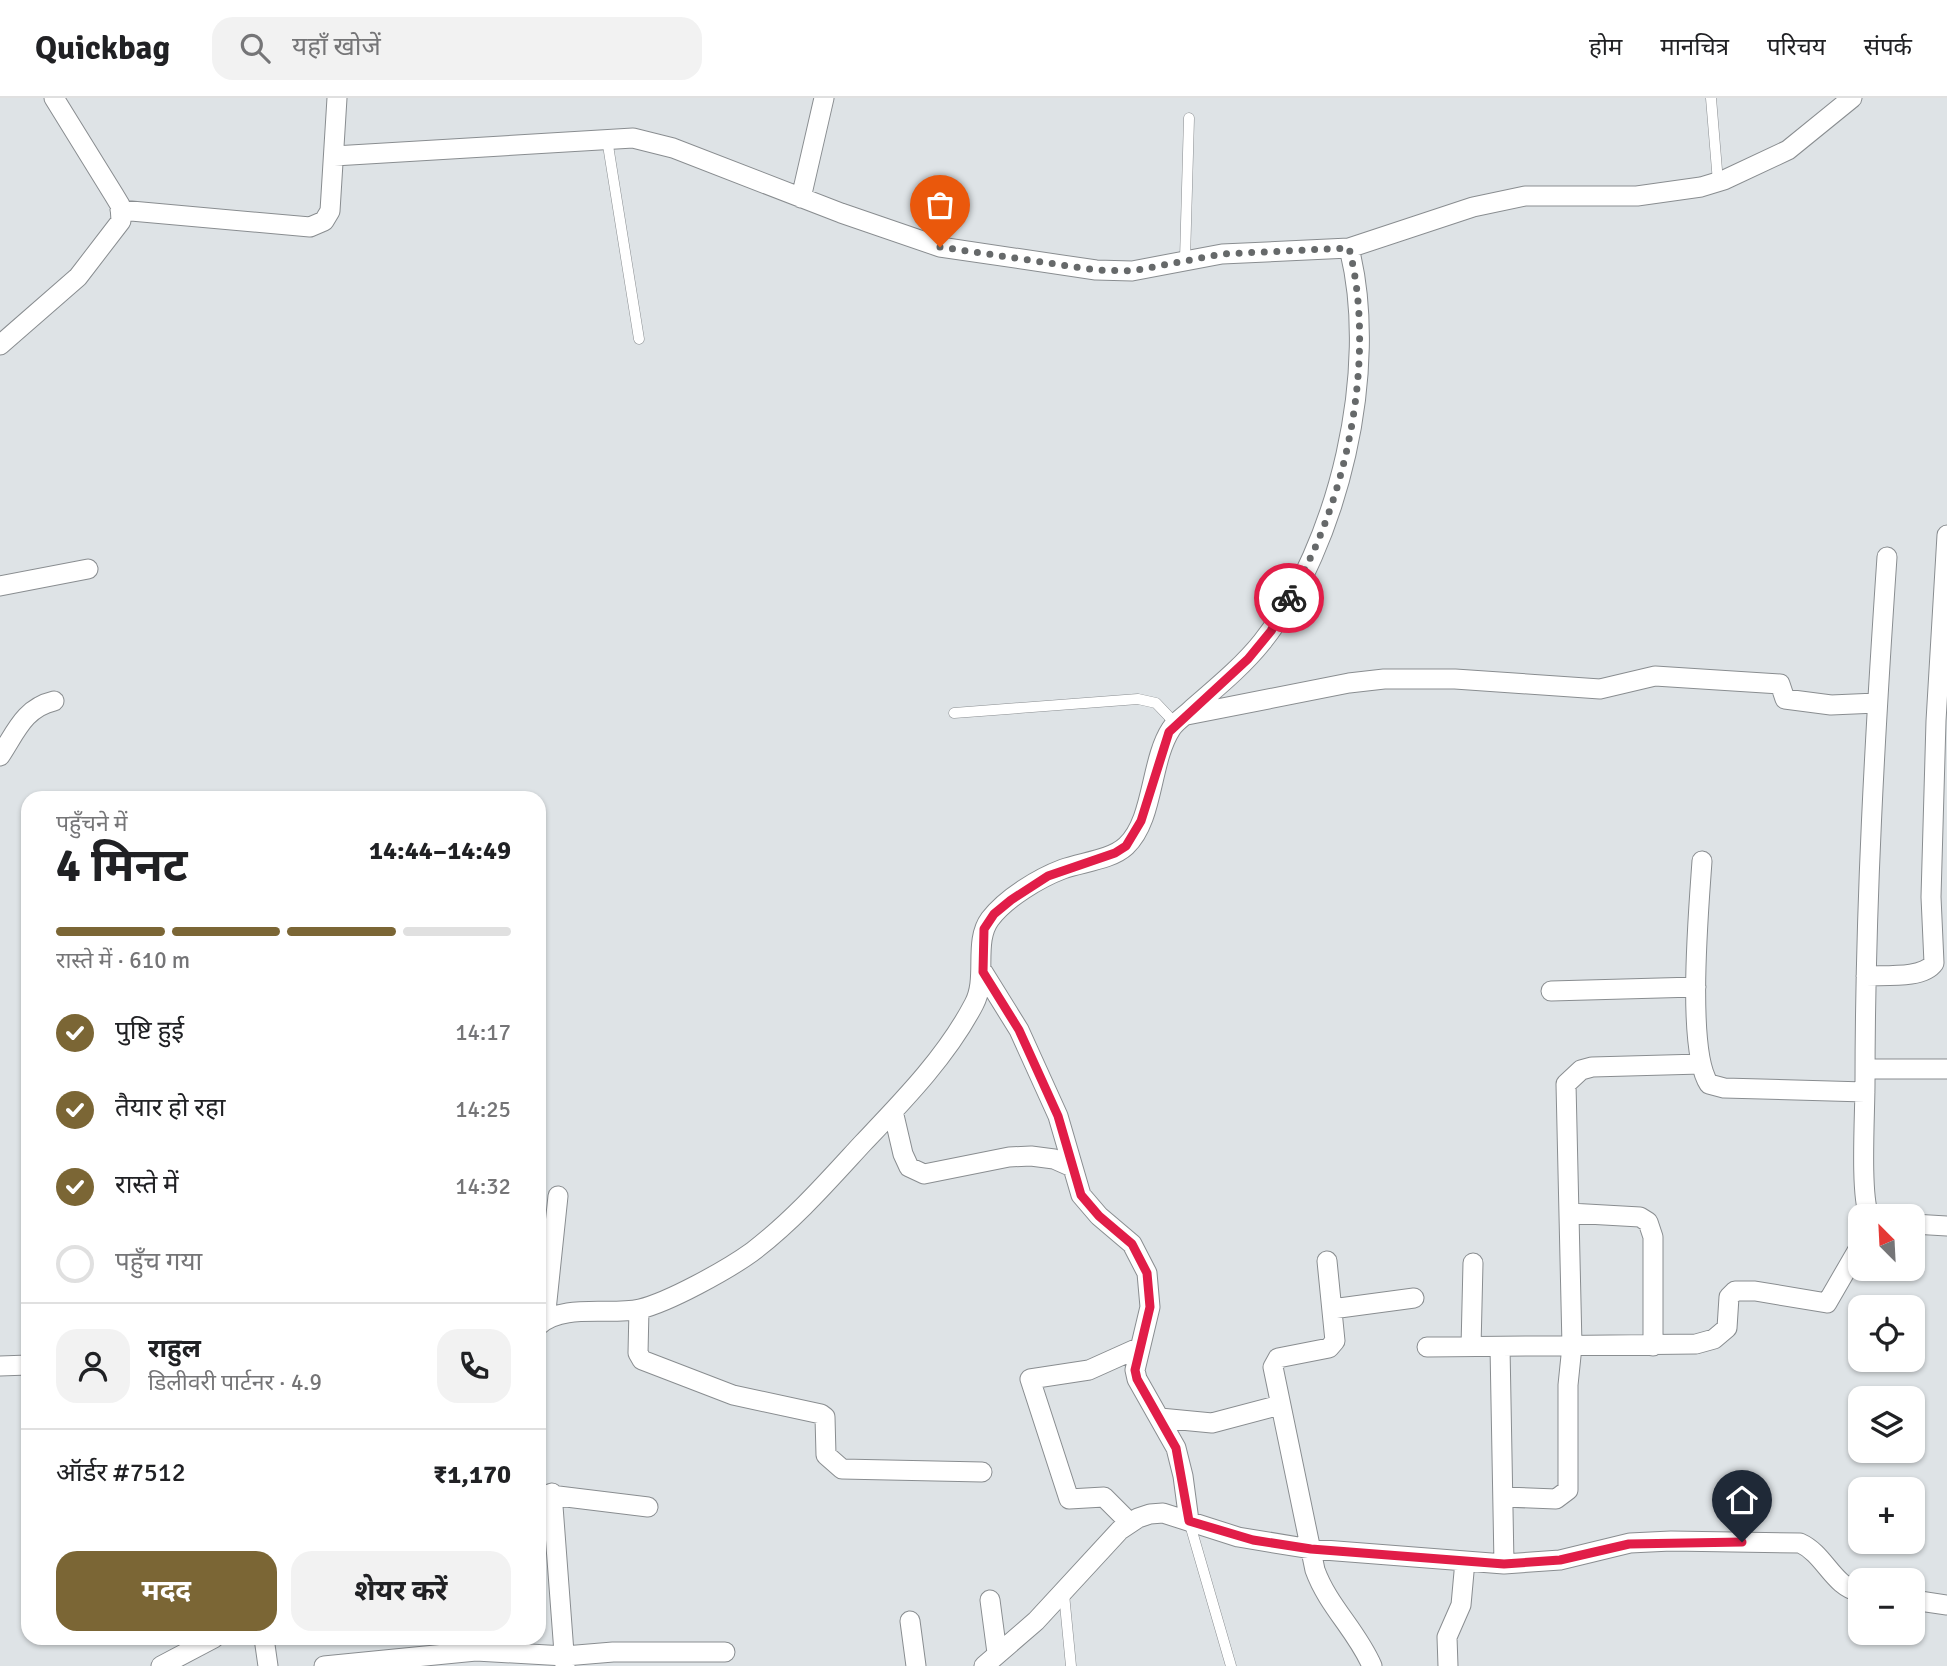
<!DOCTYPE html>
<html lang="hi">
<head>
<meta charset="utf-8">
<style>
  body { margin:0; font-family:Signika,"Noto Sans Devanagari",sans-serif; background:#f2f2f2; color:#202124; height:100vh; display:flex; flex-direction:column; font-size:26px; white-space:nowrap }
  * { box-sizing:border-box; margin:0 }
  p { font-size:23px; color:#757577 }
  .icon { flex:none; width:38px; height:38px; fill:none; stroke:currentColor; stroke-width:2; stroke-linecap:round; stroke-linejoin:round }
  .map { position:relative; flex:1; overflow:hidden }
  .sheet { position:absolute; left:21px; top:693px; width:525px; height:854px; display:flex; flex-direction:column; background:#fff; border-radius:21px; box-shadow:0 2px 5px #0004 }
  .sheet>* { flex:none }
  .needle { width:46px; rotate:336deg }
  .buttons { position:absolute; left:1848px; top:1106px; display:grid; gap:14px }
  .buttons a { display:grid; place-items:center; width:77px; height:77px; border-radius:14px; background:#fff; box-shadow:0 2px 5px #0004; font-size:35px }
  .pin { position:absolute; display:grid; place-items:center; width:60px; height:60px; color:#fff; margin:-72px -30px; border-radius:50% 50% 50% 0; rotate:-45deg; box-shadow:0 0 7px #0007 }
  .pin .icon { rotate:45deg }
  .courier { position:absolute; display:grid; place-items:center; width:70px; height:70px; margin:-35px; border:5px solid #e11d48; border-radius:50%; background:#fff; color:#222; box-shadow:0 2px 9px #0007 }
  .overview em { font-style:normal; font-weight:700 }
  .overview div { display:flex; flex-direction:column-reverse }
  .overview { display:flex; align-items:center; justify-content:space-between; height:119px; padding:0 35px }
  h1 { font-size:46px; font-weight:700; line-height:52px }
  .bar { display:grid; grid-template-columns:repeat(4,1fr); gap:10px 7px; align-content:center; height:84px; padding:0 35px }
  .bar i { height:9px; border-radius:5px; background:#e0e0e0 }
  .bar .active { background:#7b6635 }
  .bar p { grid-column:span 4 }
  .line { display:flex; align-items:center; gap:18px; padding:0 35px; border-top:2px solid #e0e0e0 }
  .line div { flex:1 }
  .round { display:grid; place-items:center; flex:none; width:74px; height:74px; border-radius:21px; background:#f2f2f2 }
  ol { padding:0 35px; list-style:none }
  li { display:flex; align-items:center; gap:21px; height:77px }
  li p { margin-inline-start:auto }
  li .icon { padding:7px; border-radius:50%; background:#7b6635; color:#fff; stroke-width:4 }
  li:last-child { color:#757577 }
  li i { width:38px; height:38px; border:4px solid #e0e0e0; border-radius:50% }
  .cta { display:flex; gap:14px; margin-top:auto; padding:14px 35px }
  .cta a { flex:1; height:80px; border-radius:21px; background:#7b6635; color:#fff; font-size:28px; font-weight:700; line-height:80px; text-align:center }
  .cta a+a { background:#f2f2f2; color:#202124 }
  header { display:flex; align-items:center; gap:42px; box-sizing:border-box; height:98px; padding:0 35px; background:#fff; border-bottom:2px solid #e0e0e0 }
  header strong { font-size:33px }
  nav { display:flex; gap:38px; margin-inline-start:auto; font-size:24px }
  .search { width:490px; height:63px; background:#f2f2f2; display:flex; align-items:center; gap:18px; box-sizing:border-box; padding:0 24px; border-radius:21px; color:#757577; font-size:26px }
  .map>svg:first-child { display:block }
</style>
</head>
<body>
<header>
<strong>Quickbag</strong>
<div class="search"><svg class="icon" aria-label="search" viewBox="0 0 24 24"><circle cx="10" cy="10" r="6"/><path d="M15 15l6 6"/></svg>यहाँ खोजें</div>
<nav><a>होम</a><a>मानचित्र</a><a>परिचय</a><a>संपर्क</a></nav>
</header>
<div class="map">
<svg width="1947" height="1568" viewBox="0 0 1947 1568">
  <rect width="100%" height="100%" fill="#dee3e6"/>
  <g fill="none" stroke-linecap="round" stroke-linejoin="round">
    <g stroke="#898d90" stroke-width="11">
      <path id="service" d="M1711 0 1718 84
        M607 41 639 241
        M1185 161 1189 20
        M954 615 1138 601 1156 605 1175 625
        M1189 1423 1231 1568
        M1064 1496 1071 1568"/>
    </g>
    <g stroke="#898d90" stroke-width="21">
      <path id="minor" d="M334 58 633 40 673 50 841 115 940 149 1096 172 1132 173 1222 156 1349 150 1473 109 1525 98H1637L1701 89 1724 82 1788 52 1852 0
        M801 100 824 0
        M120 112 310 129 324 123 330 113 337 0
        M0 247 78 179 121 123 120 107 114 97 54 0
        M0 488 88 471
        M1187 617 1349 585 1384 581H1455L1600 591 1655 578 1780 586 1785 601 1831 607 1877 605
        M0 658C16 634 24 610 54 603
        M1702 763C1699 808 1686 952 1709 986L1724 990 1865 994
        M983 874 1019 932 1058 1018 1081 1097 1099 1118 1132 1146 1147 1175 1150 1209 1135 1272 1137 1281 1176 1350 1183 1378 1189 1423
        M1866 878C1885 877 1923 881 1934 865L1931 799 1936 623 1947 437
        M1551 893 1696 889
        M1865 971H1947
        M893 1013 903 1056 909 1069 924 1076 1009 1059 1031 1058 1054 1061 1072 1069
        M1569 1115 1640 1119 1648 1124 1653 1139V1248
        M1869 1118C1860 1094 1865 1016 1865 986 1865 810 1875 635 1887 459
        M1913 1126 1947 1128
        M1327 1163 1335 1243 1329 1250 1278 1260 1273 1269 1315 1472C1328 1508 1357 1533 1372 1568
        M639 1211 638 1255 642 1262 733 1297 821 1316 825 1319 826 1357 842 1371 982 1374
        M1332 1211 1414 1200
        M545 1222 558 1098
        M539 1227C564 1205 609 1218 640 1211 669 1204 727 1172 752 1154 794 1122 828 1083 863 1045 903 1003 947 958 974 906 988 880 973 844 990 821 1006 800 1039 780 1063 771 1082 764 1111 762 1126 748 1154 722 1150 663 1171 631 1176 623 1185 618 1192 611 1216 590 1242 569 1262 544 1339 447 1380 271 1349 150
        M1427 1249 1696 1246 1714 1241 1727 1230 1729 1199 1735 1193H1755L1827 1205 1860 1148
        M1471 1249 1473 1165
        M1500 1249 1504 1466
        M0 1268 28 1267
        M1160 1320 1212 1325 1280 1307
        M552 1395 565 1568
        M542 1396 648 1409
        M1503 1399 1556 1401 1568 1392V1287L1572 1248 1566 986 1581 972 1592 969 1701 966
        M1129 1424 1104 1399 1069 1401 1030 1281 1089 1272 1138 1250
        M990 1502 997 1555
        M1913 1502 1947 1507
        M910 1523 916 1568
        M264 1540 268 1568
        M476 1553 565 1558 613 1554H725
        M161 1568 214 1540
        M324 1568 476 1553 473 1540
        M984 1568 1036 1523 1120 1432 1138 1420 1150 1416 1163 1415 1238 1439 1311 1451 1504 1466 1560 1462 1630 1445 1671 1443 1800 1445C1825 1456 1833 1489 1860 1494
        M1448 1568 1447 1539 1461 1507 1465 1463"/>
    </g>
    <use href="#service" stroke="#fff" stroke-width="10"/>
    <use href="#minor" stroke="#fff" stroke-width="19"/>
  </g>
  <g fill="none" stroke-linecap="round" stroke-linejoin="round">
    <path stroke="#66696a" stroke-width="7" stroke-dasharray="0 12.6" d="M940 149 1096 172 1132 173 1222 156 1349 150C1377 258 1347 405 1289 500"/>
    <path stroke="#e11d48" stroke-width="9" d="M1289 500 1271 533 1248 561 1169 634 1141 723 1126 748 1115 755 1048 778 1011 802 994 816 984 831 983 874 1019 932 1058 1018 1081 1097 1099 1118 1132 1146 1147 1175 1150 1209 1135 1272 1137 1281 1176 1350 1189 1423 1253 1442 1311 1451 1504 1466 1560 1462 1629 1446 1742 1444"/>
  </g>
</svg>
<div class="buttons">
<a><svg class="needle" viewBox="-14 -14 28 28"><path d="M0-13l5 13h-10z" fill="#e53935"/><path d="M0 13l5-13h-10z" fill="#757577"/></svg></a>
<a><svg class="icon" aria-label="locate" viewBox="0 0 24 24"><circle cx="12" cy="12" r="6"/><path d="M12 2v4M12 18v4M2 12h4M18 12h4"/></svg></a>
<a><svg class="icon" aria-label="layers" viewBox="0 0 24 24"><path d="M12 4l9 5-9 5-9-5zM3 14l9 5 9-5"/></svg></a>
<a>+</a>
<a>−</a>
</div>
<div class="pin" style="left:940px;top:149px;background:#ea580c"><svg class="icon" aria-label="bag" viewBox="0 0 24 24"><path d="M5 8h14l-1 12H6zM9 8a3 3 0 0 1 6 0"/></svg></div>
<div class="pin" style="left:1742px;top:1444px;background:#1f2937"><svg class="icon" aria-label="home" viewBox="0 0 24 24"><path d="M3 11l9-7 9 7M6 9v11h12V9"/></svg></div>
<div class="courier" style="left:1289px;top:500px"><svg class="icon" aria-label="bike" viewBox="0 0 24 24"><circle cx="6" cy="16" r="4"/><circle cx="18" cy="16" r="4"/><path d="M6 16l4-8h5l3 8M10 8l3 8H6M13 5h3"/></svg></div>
<section class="sheet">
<div class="overview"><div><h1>4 मिनट</h1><p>पहुँचने में</p></div><em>14:44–14:49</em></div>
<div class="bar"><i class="active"></i><i class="active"></i><i class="active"></i><i></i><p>रास्ते में · 610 m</p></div>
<ol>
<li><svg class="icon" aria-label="check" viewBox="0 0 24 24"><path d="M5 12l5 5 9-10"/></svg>पुष्टि हुई<p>14:17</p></li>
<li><svg class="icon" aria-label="check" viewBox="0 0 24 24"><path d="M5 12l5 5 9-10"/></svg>तैयार हो रहा<p>14:25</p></li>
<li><svg class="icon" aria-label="check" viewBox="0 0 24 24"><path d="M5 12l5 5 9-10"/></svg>रास्ते में<p>14:32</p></li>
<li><i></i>पहुँच गया</li>
</ol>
<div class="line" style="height:126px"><a class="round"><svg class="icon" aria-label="person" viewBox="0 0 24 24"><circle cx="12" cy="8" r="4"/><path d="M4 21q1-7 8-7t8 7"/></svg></a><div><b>राहुल</b><p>डिलीवरी पार्टनर · 4.9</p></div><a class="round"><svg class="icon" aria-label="phone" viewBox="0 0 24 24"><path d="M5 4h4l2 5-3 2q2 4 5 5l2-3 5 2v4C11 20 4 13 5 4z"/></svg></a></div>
<div class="line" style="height:91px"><div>ऑर्डर #7512</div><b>₹1,170</b></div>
<div class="cta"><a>मदद</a><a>शेयर करें</a></div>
</section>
</div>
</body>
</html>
